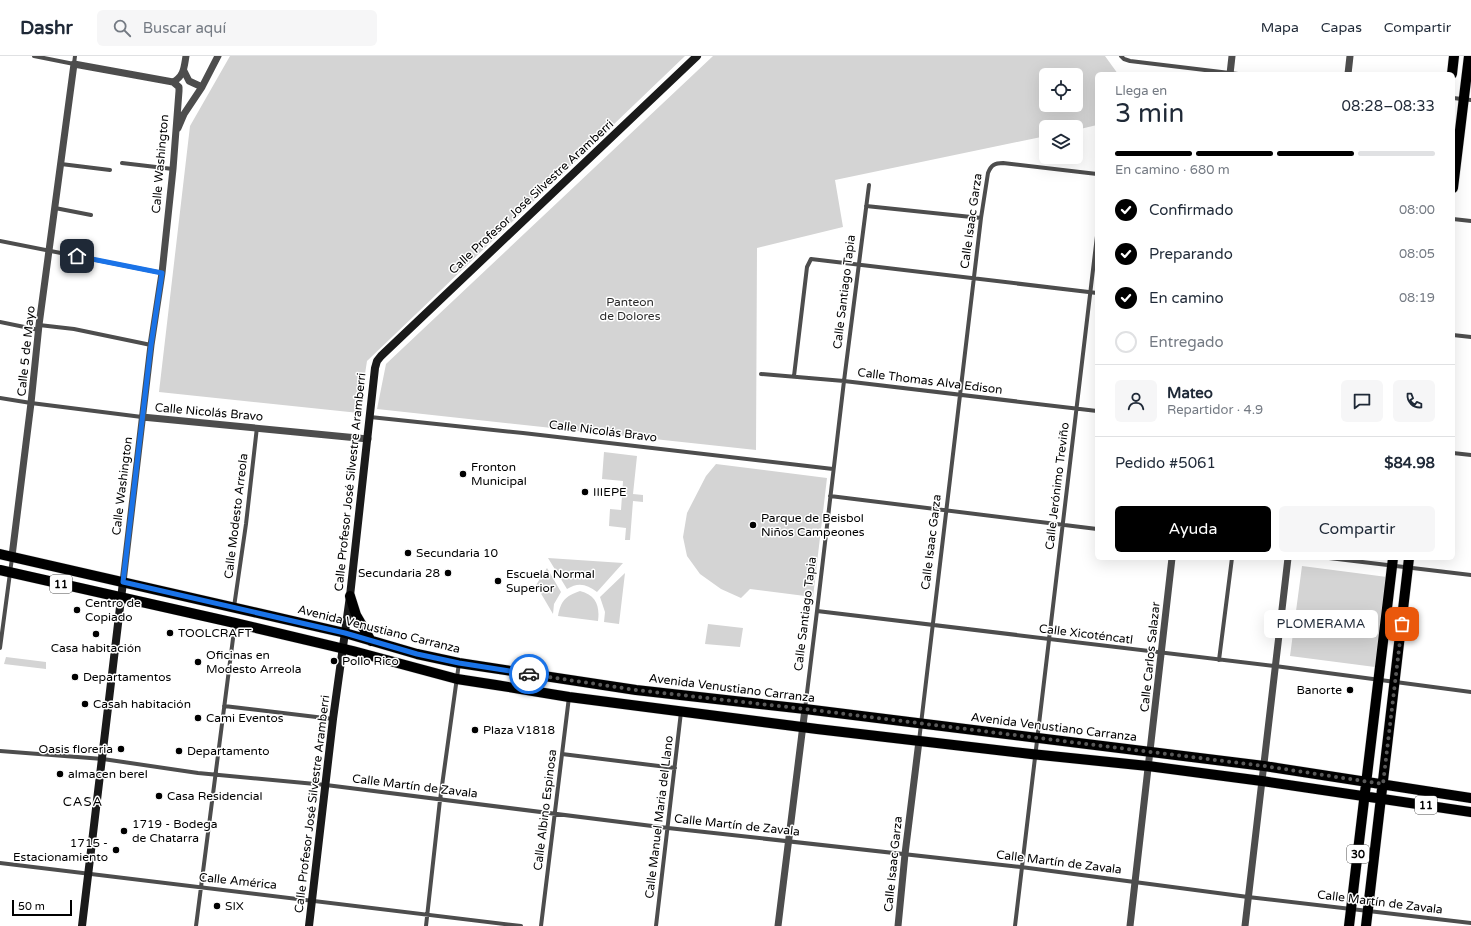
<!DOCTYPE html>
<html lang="es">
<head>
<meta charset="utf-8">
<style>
  body { margin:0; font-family:"Varela Round",sans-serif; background:#f6f6f7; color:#1f2937; height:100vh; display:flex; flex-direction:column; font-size:15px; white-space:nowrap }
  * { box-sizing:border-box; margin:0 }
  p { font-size:13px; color:#747a83 }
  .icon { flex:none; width:22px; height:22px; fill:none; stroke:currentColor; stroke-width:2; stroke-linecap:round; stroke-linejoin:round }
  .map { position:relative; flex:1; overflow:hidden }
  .side { position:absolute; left:1095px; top:16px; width:360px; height:488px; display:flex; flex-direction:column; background:#fff; border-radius:6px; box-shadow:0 4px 16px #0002 }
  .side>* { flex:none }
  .fabs { position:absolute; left:1039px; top:12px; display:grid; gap:8px }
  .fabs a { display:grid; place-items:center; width:44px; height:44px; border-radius:6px; background:#fff; box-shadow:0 4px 16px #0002; font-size:20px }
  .scale { position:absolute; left:12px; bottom:10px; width:60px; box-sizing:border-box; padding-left:4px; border:2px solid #000; border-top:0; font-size:11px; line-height:14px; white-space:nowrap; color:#000; -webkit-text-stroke:3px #fff; paint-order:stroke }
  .pin { position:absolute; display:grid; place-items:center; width:34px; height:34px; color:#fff; margin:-17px; border-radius:8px; box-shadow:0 2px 6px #0006 }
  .courier { position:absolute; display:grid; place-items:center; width:40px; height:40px; margin:-20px; border:3px solid #1a73e8; border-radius:50%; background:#fff; color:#222; box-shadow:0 1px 5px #0007 }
  .bubble { position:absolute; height:28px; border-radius:6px; background:#fff; box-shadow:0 4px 16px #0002; font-size:13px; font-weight:600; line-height:28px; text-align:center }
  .summary em { font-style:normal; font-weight:600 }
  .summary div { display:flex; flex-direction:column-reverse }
  .summary { display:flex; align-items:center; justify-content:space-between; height:68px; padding:0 20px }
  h1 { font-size:26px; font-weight:600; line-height:30px }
  .bar { display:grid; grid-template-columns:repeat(4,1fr); gap:6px 4px; align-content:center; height:48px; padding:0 20px }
  .bar i { height:5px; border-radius:3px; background:#e0e1e3 }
  .bar .current { background:#000 }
  .bar p { grid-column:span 4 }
  .line { display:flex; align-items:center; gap:10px; padding:0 20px; border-top:1px solid #e0e1e3 }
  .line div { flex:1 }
  .round { display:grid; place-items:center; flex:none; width:42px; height:42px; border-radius:6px; background:#f6f6f7 }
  ol { padding:0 20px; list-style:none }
  li { display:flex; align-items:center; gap:12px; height:44px }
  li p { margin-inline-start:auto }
  li .icon { padding:4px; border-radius:50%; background:#000; color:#fff; stroke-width:4 }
  li:last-child { color:#747a83 }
  li i { width:22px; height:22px; border:2px solid #e0e1e3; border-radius:50% }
  .button { display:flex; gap:8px; margin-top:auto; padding:8px 20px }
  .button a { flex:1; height:46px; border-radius:6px; background:#000; color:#fff; font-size:16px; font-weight:600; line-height:46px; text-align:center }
  .button a+a { background:#f6f6f7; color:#1f2937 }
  header { display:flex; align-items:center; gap:24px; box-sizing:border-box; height:56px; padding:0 20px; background:#fff; border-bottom:1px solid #e0e1e3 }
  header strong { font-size:19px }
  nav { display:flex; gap:22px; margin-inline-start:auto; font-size:14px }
  .search { width:280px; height:36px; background:#f6f6f7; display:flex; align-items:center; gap:10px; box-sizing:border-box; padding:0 14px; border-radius:6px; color:#747a83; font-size:15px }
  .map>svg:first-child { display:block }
</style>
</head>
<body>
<header>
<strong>Dashr</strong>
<div class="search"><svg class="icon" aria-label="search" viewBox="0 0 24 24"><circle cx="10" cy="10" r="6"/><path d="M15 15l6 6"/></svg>Buscar aquí</div>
<nav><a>Mapa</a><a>Capas</a><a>Compartir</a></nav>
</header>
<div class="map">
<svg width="1471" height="870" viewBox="0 0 1471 870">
  <rect width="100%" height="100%" fill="#fff"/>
  <path fill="#d4d4d4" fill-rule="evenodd" d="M230 0H685L367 305 359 357 159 336 190 70Z
    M713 0H1105L1118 18H1097V69L1076 74V71H1046V80L835 124 843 171 757 192 756 394 377 353 386 308ZM1046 19H1076V49H1046Z
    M604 396 637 400 633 438 643 439V446L633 445 630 484H625L626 472 609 470 610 453 621 454 623 425 602 423Z
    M716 408 827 422 813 541 750 533 741 542 721 533 700 518 687 500 683 481 687 457 706 420Z
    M548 502 623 507 597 536C587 528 578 526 567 533Z
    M1302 510 1387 521 1375 611 1290 600Z
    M547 512 561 536 554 548 553 558 536 529Z
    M625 517 619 568 604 566 605 556 600 541Z
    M580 535C596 539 600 550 598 565L558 560C561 545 565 540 580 535Z
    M708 568 743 572 740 591 705 588Z
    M6 601 46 606V613L4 608Z"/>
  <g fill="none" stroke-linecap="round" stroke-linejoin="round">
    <g stroke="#dbdbdb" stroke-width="11">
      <path id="primary" d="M1452 18 1454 0
        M1453 132 1469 0
        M0 498 345 577 417 598 459 607 636 634 805 653 1264 710 1471 742
        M0 514 235 567 353 595 457 623 496 629 569 641 817 673 1031 698 1148 710 1262 725 1471 756
        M350 540 356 559 371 585
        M1349 870 1393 502
        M1366 870 1409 502"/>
    </g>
    <path stroke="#4d4d4d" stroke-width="4" d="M34 0 74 8 75 0
      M1121 0 1124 3 1130 5 1238 18
      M1453 42 1471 44
      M122 107 173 113
      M61 108 110 114
      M866 150 981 162
      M55 152 91 159
      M1453 163 1471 165
      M0 185 162 217
      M0 266 39 274
      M39 269 74 273 151 289
      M1453 279 1471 281
      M761 318 844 325 1097 355
      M794 320 807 211 811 203 1097 237
      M0 342 31 347 142 361
      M370 361 523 377 833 413
      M1453 397 1471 399
      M830 440 1097 473
      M1329 502 1471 519
      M234 551 246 468 257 371
      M817 555 1275 610 1471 636
      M0 592 12 502
      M1219 604 1232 502
      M224 650 333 663
      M805 653 817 555 844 325 869 129
      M919 685 981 162 988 117C991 109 995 107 1003 107L1097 118
      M0 695 103 703 198 717 326 729 668 772 1021 811 1248 841 1471 867
      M562 698 675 712
      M0 807 521 870
      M196 870 235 567
      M426 870 440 744 459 607
      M541 870 569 641
      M656 870 681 656
      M1015 870 1097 180"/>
    <path stroke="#4d4d4d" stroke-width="7" d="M184 15 189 25 202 31
      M1230 18 1232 0
      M1348 18 1350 0
      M173 26C184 20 184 12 186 0
      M178 72 184 58 202 31 218 0
      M142 361 368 383
      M12 500 31 347 39 269 74 8 173 26 179 31V35L173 113 162 217 151 289 123 526
      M778 870 805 653
      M898 870 905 798 919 685
      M1130 870 1172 502
      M1245 870 1288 502"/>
    <path stroke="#1a1a1a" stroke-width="8" d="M82 870 123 526
      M309 870 333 663 350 540 375 312 377 305 381 300 697 0"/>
    <use href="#primary" stroke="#000" stroke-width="10"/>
  </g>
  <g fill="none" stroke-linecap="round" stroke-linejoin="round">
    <path stroke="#595959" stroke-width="4" stroke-dasharray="0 7.2" d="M529 618 636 634 805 653 1264 710 1383 728 1402 568"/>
    <path stroke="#1a73e8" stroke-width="5" d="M77 200 162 217 151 289 123 526 345 577 417 598 459 607 529 618"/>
  </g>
  <g fill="#000" stroke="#fff" stroke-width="1.5">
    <circle cx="463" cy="418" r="4"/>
    <circle cx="585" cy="436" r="4"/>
    <circle cx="753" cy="469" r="4"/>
    <circle cx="408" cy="497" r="4"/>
    <circle cx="448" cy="517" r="4"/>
    <circle cx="498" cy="525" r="4"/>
    <circle cx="77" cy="554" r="4"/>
    <circle cx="170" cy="577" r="4"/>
    <circle cx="96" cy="578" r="4"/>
    <circle cx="334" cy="605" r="4"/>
    <circle cx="198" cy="606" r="4"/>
    <circle cx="75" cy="621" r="4"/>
    <circle cx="1350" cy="634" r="4"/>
    <circle cx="85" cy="648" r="4"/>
    <circle cx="198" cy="662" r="4"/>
    <circle cx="475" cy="674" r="4"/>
    <circle cx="121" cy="693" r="4"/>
    <circle cx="179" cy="695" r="4"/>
    <circle cx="60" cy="718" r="4"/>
    <circle cx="159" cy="740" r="4"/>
    <circle cx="124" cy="775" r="4"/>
    <circle cx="116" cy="794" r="4"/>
    <circle cx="217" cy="850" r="4"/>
  </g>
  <g text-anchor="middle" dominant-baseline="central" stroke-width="3" stroke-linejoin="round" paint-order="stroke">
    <g fill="#fff" stroke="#4c4c4c" stroke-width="1">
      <rect x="50" y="519" width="22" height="18" rx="3"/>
      <rect x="1415" y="740" width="22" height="18" rx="3"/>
      <rect x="1347" y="789" width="22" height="18" rx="3"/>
    </g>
    <g font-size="11" font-weight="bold" fill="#000">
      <text x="61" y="528">11</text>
      <text x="1426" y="749">11</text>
      <text x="1358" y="798">30</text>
    </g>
    <g font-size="12" fill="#000" stroke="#fff">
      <text transform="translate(160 108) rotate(-85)">Calle Washington</text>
      <text transform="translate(531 141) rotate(-43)">Calle Profesor José Silvestre Aramberri</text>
      <text transform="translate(971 165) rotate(-82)">Calle Isaac Garza</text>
      <text transform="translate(844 236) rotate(-83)">Calle Santiago Tapia</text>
      <text transform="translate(26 295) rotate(-84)">Calle 5 de Mayo</text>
      <text transform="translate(930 325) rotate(7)">Calle Thomas Alva Edison</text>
      <text transform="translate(209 356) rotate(5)">Calle Nicolás Bravo</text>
      <text transform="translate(603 375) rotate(7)">Calle Nicolás Bravo</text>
      <text transform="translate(350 426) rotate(-84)">Calle Profesor José Silvestre Aramberri</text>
      <text transform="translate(122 430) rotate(-83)">Calle Washington</text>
      <text transform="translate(1057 430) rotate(-83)">Calle Jerónimo Treviño</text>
      <text transform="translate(236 460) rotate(-83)">Calle Modesto Arreola</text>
      <text transform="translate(931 486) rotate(-83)">Calle Isaac Garza</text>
      <text transform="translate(805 558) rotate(-83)">Calle Santiago Tapia</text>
      <text transform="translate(379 573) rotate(14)">Avenida Venustiano Carranza</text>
      <text transform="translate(1086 578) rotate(7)">Calle Xicoténcatl</text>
      <text transform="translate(1150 601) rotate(-84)">Calle Carlos Salazar</text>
      <text transform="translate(732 632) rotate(7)">Avenida Venustiano Carranza</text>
      <text transform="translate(1054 671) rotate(7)">Avenida Venustiano Carranza</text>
      <text transform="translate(415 730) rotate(7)">Calle Martín de Zavala</text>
      <text transform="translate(312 748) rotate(-83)">Calle Profesor José Silvestre Aramberri</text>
      <text transform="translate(545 754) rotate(-83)">Calle Albino Espinosa</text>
      <text transform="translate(659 761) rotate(-83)">Calle Manuel Maria del Llano</text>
      <text transform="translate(737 769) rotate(6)">Calle Martín de Zavala</text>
      <text transform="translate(1059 806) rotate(7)">Calle Martín de Zavala</text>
      <text transform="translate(893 808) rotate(-84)">Calle Isaac Garza</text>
      <text transform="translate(238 825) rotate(6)">Calle América</text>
      <text transform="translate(1380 846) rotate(7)">Calle Martín de Zavala</text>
    </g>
    <g font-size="12" fill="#2b2b2b" stroke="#fff">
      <text x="630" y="246">Panteon<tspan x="630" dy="14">de Dolores</tspan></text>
    </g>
    <g font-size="12" fill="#000" stroke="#fff" text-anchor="start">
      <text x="471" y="411">Fronton<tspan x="471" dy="14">Municipal</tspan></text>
      <text x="593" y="436">IIIEPE</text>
      <text x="761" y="462">Parque de Beisbol<tspan x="761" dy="14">Niños Campeones</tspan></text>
      <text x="416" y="497">Secundaria 10</text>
      <text x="440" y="517" text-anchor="end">Secundaria 28</text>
      <text x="506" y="518">Escuela Normal<tspan x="506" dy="14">Superior</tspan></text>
      <text x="85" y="547">Centro de<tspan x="85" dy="14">Copiado</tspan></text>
      <text x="178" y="577">TOOLCRAFT</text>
      <text x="96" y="592" text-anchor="middle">Casa habitación</text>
      <text x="206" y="599">Oficinas en<tspan x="206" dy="14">Modesto Arreola</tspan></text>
      <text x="342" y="605">Pollo Rico</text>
      <text x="83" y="621">Departamentos</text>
      <text x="1342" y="634" text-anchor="end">Banorte</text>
      <text x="93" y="648">Casah habitación</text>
      <text x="206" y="662">Cami Eventos</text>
      <text x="483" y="674">Plaza V1818</text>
      <text x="113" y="693" text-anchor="end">Oasis floreria</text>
      <text x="187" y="695">Departamento</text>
      <text x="68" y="718">almacen berel</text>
      <text x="167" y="740">Casa Residencial</text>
      <text x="132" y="768">1719 - Bodega<tspan x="132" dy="14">de Chatarra</tspan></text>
      <text x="108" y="787" text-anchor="end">1715 -<tspan x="108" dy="14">Estacionamiento</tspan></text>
      <text x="225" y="850">SIX</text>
    </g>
    <g font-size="13" letter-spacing="1" fill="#000" stroke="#fff">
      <text x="83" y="746">CASA</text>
    </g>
  </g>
</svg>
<div class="fabs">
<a><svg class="icon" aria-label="locate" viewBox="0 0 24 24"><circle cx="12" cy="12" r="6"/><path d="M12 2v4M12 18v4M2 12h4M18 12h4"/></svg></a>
<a><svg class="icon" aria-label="layers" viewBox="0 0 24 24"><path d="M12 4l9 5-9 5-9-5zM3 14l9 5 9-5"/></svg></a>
</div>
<div class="scale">50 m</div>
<div class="pin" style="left:1402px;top:568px;background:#ea580c"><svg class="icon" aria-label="bag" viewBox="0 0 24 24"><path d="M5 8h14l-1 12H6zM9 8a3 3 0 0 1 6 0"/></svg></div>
<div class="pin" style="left:77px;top:200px;background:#1f2937"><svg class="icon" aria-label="home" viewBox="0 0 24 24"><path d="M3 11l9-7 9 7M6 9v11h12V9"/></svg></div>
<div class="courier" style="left:529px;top:618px"><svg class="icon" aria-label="car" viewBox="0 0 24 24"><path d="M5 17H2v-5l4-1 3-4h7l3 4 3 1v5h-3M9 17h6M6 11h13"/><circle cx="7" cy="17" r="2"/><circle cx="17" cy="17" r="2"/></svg></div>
<div class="bubble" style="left:1264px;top:554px;width:114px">PLOMERAMA</div>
<section class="side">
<div class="summary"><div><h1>3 min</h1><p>Llega en</p></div><em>08:28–08:33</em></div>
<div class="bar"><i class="current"></i><i class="current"></i><i class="current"></i><i></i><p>En camino · 680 m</p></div>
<ol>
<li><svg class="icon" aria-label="check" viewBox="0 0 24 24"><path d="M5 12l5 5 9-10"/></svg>Confirmado<p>08:00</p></li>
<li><svg class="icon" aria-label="check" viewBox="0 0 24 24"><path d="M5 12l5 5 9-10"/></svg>Preparando<p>08:05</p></li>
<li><svg class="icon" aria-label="check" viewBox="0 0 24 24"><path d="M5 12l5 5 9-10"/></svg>En camino<p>08:19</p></li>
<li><i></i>Entregado</li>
</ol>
<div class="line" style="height:72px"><a class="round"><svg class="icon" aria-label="person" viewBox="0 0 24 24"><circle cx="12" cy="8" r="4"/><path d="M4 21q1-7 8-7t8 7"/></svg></a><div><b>Mateo</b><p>Repartidor · 4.9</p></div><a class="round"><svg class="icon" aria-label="chat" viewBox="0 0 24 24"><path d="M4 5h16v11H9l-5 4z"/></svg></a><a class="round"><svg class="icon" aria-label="phone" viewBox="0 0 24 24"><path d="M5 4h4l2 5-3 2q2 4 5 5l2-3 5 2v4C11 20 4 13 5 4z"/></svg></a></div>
<div class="line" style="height:52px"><div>Pedido #5061</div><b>$84.98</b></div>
<div class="button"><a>Ayuda</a><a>Compartir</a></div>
</section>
</div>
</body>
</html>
